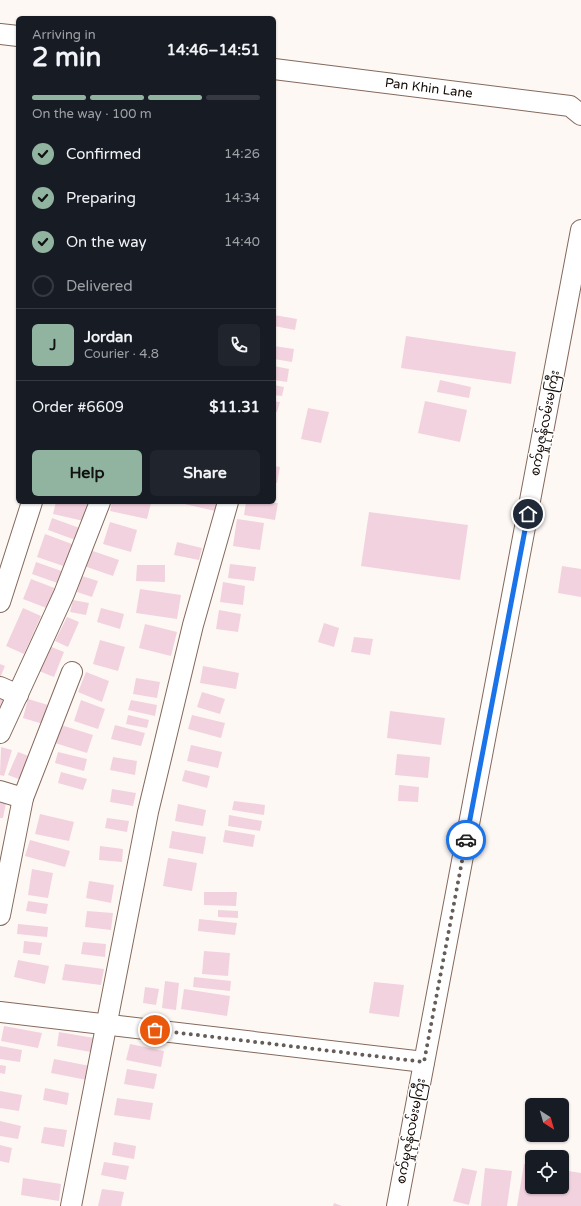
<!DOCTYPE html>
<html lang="en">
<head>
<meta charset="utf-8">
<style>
  body { margin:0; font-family:"Varela Round","Noto Sans Myanmar",sans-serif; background:#20242c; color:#f1f3f6; height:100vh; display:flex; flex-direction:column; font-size:15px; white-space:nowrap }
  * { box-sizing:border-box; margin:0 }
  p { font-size:13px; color:#9ea1a6 }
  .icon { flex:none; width:22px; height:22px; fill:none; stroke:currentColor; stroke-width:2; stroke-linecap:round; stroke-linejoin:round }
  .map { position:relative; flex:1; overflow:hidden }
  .side { position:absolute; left:16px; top:16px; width:260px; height:488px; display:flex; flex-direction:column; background:#171b24; border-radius:6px; box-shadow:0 1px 3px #0004 }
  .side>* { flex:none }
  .needle { width:26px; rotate:143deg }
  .tools { position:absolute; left:525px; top:1098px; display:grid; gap:8px }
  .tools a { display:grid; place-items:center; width:44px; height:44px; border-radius:6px; background:#171b24; box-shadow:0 1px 3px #0004; font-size:20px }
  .pin { position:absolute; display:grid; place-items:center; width:34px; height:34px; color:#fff; margin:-17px; border:2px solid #fff; border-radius:50%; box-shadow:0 1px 4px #0007 }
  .courier { position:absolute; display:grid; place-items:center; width:40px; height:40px; margin:-20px; border:3px solid #1a73e8; border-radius:50%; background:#fff; color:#222; box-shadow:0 1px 5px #0007 }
  .overview em { font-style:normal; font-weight:800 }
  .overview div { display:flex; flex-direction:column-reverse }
  .overview { display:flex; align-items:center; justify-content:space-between; height:68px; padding:0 16px }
  h1 { font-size:26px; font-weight:800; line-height:30px }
  .bar { display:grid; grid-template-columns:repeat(4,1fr); gap:6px 4px; align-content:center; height:48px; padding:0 16px }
  .bar i { height:5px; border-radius:3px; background:#363941 }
  .bar .on { background:#90b4a0 }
  .bar p { grid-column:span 4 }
  .line { display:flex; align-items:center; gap:10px; padding:0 16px; border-top:1px solid #363941 }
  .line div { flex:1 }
  .round { display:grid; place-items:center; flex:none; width:42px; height:42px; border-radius:6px; background:#20242c }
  ol { padding:0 16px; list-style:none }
  li { display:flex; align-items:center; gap:12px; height:44px }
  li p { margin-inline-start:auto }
  li .icon { padding:4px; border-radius:50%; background:#90b4a0; color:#111; stroke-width:4 }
  li:last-child { color:#9ea1a6 }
  li i { width:22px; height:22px; border:2px solid #363941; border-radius:50% }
  .action { display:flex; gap:8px; margin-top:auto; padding:8px 16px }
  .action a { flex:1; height:46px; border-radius:6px; background:#90b4a0; color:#111; font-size:16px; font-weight:800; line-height:46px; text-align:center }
  .action a+a { background:#20242c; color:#f1f3f6 }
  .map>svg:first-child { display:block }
</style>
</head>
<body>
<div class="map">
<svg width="581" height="1206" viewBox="0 0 581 1206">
  <rect width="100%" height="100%" fill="#fef8f5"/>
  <path fill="#f2d2de" d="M274 315 297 319 295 330 274 326Z
    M406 336 516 352 511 384 401 368Z
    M274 346 294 349 292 362 274 359Z
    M274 366 289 369 287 382 274 380Z
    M440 380 471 387 469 398 437 392Z
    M274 385 284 387 282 396 274 395Z
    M274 401 280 402 277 412H274Z
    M425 401 467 410 460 442 418 433Z
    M308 408 329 412 321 443 301 439Z
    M274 466 280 467 277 483 274 482Z
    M56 502H79L92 505 88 522 53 514Z
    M112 502 151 503 147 519 110 511Z
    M176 502H217L215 511Z
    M246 502 278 503 275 520 244 515Z
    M369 512 468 525 460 580 361 566Z
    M52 518 85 530 81 542 48 530Z
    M237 519 264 523 260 550 233 546Z
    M110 522 137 530 131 552 103 544Z
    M45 534 80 547 72 569 37 557Z
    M177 542 202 548 199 560 174 555Z
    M90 550 119 560 113 576 84 566Z
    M36 562 67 573 63 585 32 574Z
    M230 564 256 567 254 581 228 578Z
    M137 565H165V582L136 581Z
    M562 566 581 569V597L558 593Z
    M82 576 98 581 92 597 77 592Z
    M31 579 57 589 49 609 23 599Z
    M223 582 245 586 243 605 220 602Z
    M140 589 181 595 177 619 136 613Z
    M73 600 89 603 86 615 70 612Z
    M23 608 41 616 24 654 6 646Z
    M101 608 124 614 120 629 97 622Z
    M219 610 241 614 238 632 216 629Z
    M67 617 79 622 68 647 55 641Z
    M324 623 339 628 334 647 318 642Z
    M145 624 177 632 171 656 139 648Z
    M354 637 373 639 370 655 351 652Z
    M100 640 125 647 118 671 93 664Z
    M49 646 64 652 54 677 39 671Z
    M0 664 5 666 0 678Z
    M203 666 239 673 236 689 200 683Z
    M86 672 109 681 102 702 78 692Z
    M136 678 160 682 157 698 133 694Z
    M202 692 225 699 220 714 197 707Z
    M0 697 7 699 0 714Z
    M28 699 48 705 43 724 23 718Z
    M81 700 105 709 98 729 74 721Z
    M131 700 157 705 155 716 128 710Z
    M390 711 445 718 441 745 387 738Z
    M128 715 149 720 147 728 126 724Z
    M192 715 225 723 221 738 188 729Z
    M61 725 93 735 87 753 55 743Z
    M115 725 145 733 141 746 111 739Z
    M191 745 222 752 218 768 187 761Z
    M1 747 12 750 4 776 0 775Z
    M18 752 34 758 24 781 8 775Z
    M58 752 87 759 84 771 55 763Z
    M397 754 430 757 428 778 395 775Z
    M113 757 137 761 135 775 110 770Z
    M185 770 210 776 207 788 182 781Z
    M61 772 87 779 83 790 58 783Z
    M399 785 419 787 418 802 398 801Z
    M112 789 136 793 133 806 110 802Z
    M0 797 7 798 3 818H0Z
    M234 801 265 805 264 815 232 810Z
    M178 804 206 810 203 826 175 821Z
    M40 814 74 822 69 841 35 834Z
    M229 815 262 821 260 831 228 826Z
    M107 818 129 821 127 832 105 828Z
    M225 830 255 835 253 847 223 842Z
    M172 831 206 837 203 854 169 848Z
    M30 840 70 851 65 867 25 856Z
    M100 846 123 849 122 862 99 860Z
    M168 858 197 863 192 891 163 886Z
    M32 869 53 873 48 898 28 895Z
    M89 881 114 885 111 903 86 898Z
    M204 892H237L236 906 204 905Z
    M28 901 48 904 46 914 26 911Z
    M218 910 238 911V918L218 917Z
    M87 911 113 913 111 930 85 927Z
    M199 919 237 923 235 935 198 931Z
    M18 924 48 927 47 937 17 934Z
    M24 941 42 943 40 955 23 953Z
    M83 942 106 944 105 957 81 954Z
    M204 951 230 953 228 976 202 974Z
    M18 960 49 966 45 984 14 977Z
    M65 964 104 969 101 985 62 980Z
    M194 977 231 981 230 991 193 987Z
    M165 981 179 983 176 1010 162 1008Z
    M374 982 404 985 399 1017 369 1013Z
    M145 987 159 989 156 1005 143 1003Z
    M184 989 230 996 227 1016 181 1009Z
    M4 1026 42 1033 38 1048 1 1041Z
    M59 1032 94 1038 91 1052 57 1046Z
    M130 1044 164 1051 161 1067 126 1060Z
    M0 1046 22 1050 20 1062 0 1059Z
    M54 1059 90 1066 87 1080 51 1073Z
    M0 1065 6 1066 5 1074 0 1073Z
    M127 1069 157 1074 154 1089 124 1084Z
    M45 1088 69 1093 67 1105 43 1100Z
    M0 1091 22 1095 19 1111 0 1108Z
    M117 1098 153 1103 150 1120 114 1115Z
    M0 1121 21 1126 18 1139 0 1136Z
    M44 1127 67 1130 64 1147 41 1143Z
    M114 1142 136 1146 134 1159 112 1155Z
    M0 1145 12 1148 9 1163 0 1161Z
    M104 1162 129 1166 126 1180 101 1175Z
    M524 1164 532 1165V1187H562V1170L581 1173V1206H517Z
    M462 1168 477 1171 469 1205 453 1201Z
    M485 1168 512 1171 507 1206H481Z
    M23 1178 61 1184 59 1201 21 1195Z
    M102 1189 124 1192 121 1206H98Z
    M334 1203 342 1206H333Z"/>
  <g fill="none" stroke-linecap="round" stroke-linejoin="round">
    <g stroke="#83695b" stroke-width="22">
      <g id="minor">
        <path d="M0 34 18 36"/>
        <path id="s1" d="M274 69 570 106 581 115"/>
        <path d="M0 602 32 502"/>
        <path d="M0 687 18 695"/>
        <path d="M0 733 64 594 100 502"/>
        <path d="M0 791 23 798"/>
        <path d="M0 915 23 798 72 672"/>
        <path d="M0 1012 424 1062"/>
        <path d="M71 1206 148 812 193 625 228 502"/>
        <path d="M397 1206 581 230"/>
      </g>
    </g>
    <use href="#minor" stroke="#fff" stroke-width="20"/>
  </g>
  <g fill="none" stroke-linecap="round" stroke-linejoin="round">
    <path stroke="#655d5a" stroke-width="4" stroke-dasharray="0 7.2" d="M155 1030 424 1062 466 840"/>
    <path stroke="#1a73e8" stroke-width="5" d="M466 840 528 514"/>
  </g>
  <g text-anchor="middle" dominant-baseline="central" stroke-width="3" stroke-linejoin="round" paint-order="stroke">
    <g font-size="13" fill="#130a06" stroke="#fff">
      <text stroke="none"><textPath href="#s1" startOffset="156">Pan Khin Lane</textPath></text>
      <text transform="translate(545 423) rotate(-79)">စက်မှုဇုန်လမ်းမကြီး</text>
      <text transform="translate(411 1131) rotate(-79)">စက်မှုဇုန်လမ်းမကြီး</text>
    </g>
  </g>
</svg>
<div class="tools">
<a><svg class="needle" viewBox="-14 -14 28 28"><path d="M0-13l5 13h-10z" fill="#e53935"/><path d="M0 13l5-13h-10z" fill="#9ea1a6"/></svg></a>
<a><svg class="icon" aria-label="locate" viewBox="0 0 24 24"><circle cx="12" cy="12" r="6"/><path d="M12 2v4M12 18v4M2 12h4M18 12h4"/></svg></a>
</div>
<div class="pin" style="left:155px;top:1030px;background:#ea580c"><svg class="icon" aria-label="bag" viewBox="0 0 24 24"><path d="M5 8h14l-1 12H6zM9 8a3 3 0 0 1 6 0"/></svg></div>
<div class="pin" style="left:528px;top:514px;background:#1f2937"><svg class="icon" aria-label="home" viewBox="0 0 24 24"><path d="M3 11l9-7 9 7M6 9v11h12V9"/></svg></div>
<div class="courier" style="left:466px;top:840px"><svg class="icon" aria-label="car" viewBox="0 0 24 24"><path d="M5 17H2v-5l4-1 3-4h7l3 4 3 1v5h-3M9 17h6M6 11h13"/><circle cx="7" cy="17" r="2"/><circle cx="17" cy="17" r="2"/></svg></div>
<section class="side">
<div class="overview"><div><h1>2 min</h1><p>Arriving in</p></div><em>14:46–14:51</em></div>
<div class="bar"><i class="on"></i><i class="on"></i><i class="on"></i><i></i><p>On the way · 100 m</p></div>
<ol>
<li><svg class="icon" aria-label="check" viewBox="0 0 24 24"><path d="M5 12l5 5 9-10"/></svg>Confirmed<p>14:26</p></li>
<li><svg class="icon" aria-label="check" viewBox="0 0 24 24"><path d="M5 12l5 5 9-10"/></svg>Preparing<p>14:34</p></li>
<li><svg class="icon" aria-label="check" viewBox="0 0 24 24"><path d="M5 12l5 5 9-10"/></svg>On the way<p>14:40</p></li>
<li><i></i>Delivered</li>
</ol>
<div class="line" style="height:72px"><b class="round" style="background:#90b4a0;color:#111">J</b><div><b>Jordan</b><p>Courier · 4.8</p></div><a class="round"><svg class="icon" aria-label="phone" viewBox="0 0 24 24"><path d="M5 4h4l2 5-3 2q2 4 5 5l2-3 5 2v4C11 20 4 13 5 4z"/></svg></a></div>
<div class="line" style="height:52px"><div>Order #6609</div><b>$11.31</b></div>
<div class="action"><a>Help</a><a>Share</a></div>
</section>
</div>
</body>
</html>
